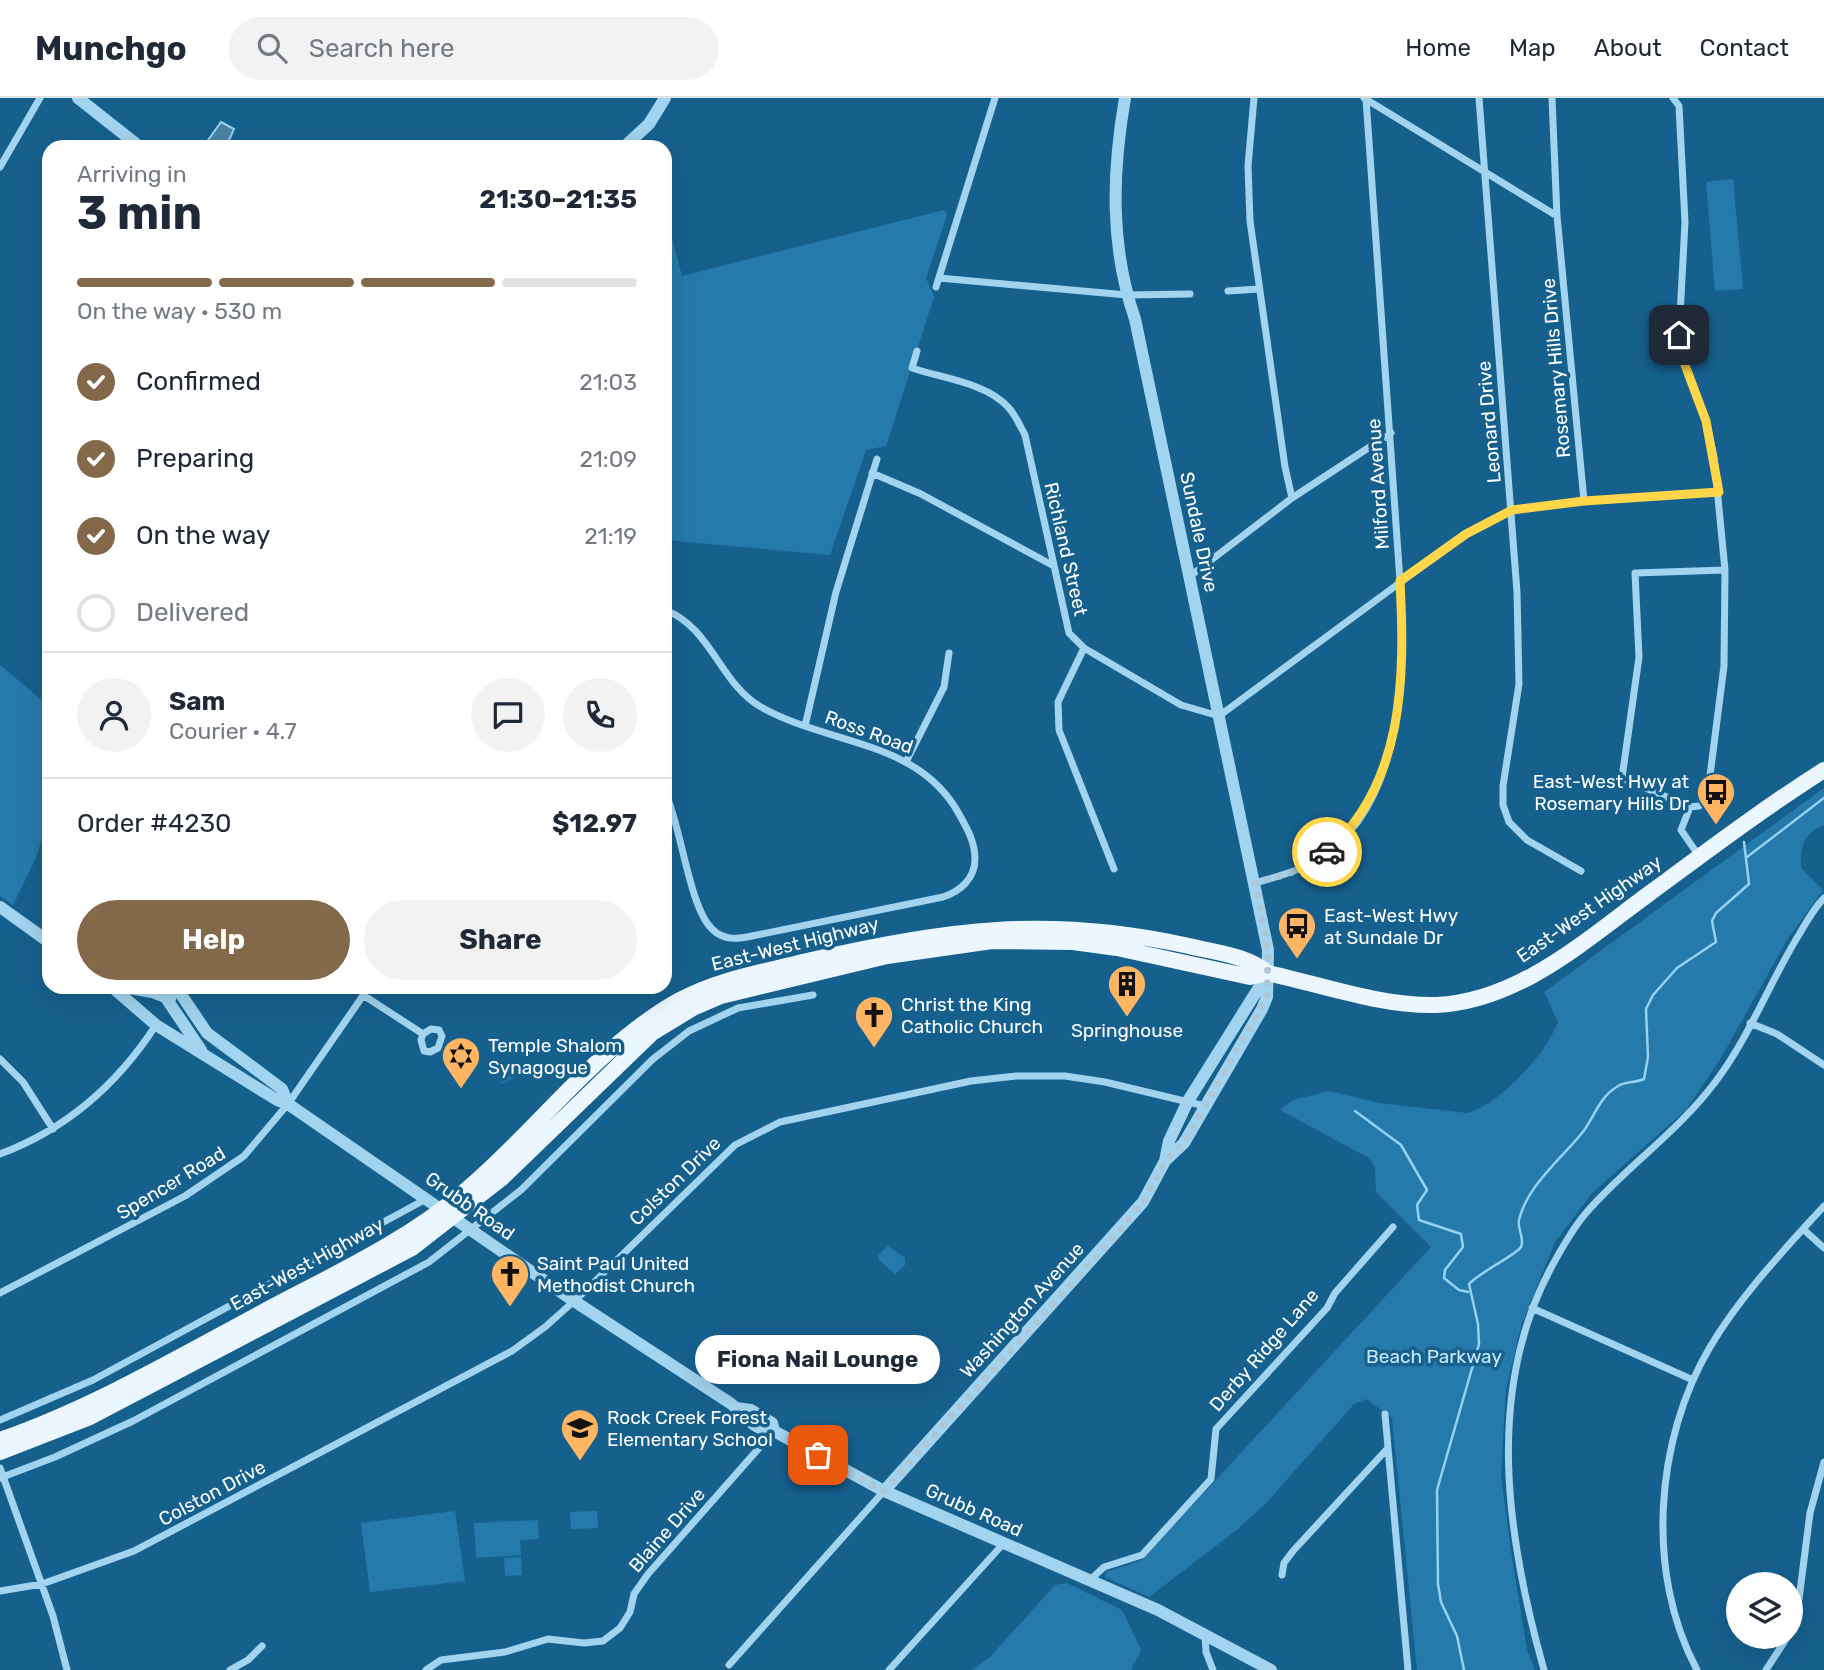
<!DOCTYPE html>
<html lang="en">
<head>
<meta charset="utf-8">
<style>
  body { margin:0; font-family:Rubik,sans-serif; background:#f2f2f3; color:#1f2937; height:100vh; display:flex; flex-direction:column; font-size:26px; white-space:nowrap }
  * { box-sizing:border-box; margin:0 }
  p { font-size:23px; color:#747a83 }
  .icon { flex:none; width:38px; height:38px; fill:none; stroke:currentColor; stroke-width:2; stroke-linecap:round; stroke-linejoin:round }
  .map { position:relative; flex:1; overflow:hidden }
  .sheet { position:absolute; left:42px; top:42px; width:630px; height:854px; display:flex; flex-direction:column; background:#fff; border-radius:21px; box-shadow:0 7px 28px #0002 }
  .sheet>* { flex:none }
  .tools { position:absolute; left:1726px; top:1474px; display:grid; gap:14px }
  .tools a { display:grid; place-items:center; width:77px; height:77px; border-radius:50%; background:#fff; box-shadow:0 7px 28px #0002; font-size:35px }
  .pin { position:absolute; display:grid; place-items:center; width:60px; height:60px; color:#fff; margin:-30px; border-radius:14px; box-shadow:0 4px 10px #0006 }
  .courier { position:absolute; display:grid; place-items:center; width:70px; height:70px; margin:-35px; border:5px solid #ffd54a; border-radius:50%; background:#fff; color:#222; box-shadow:0 2px 9px #0007 }
  .bubble { position:absolute; height:49px; border-radius:24px; background:#fff; box-shadow:0 7px 28px #0002; font-size:23px; font-weight:700; line-height:49px; text-align:center }
  .headline em { font-style:normal; font-weight:700 }
  .headline div { display:flex; flex-direction:column-reverse }
  .headline { display:flex; align-items:center; justify-content:space-between; height:119px; padding:0 35px }
  h1 { font-size:46px; font-weight:700; line-height:52px }
  .bar { display:grid; grid-template-columns:repeat(4,1fr); gap:10px 7px; align-content:center; height:84px; padding:0 35px }
  .bar i { height:9px; border-radius:5px; background:#e0e1e3 }
  .bar .selected { background:#84684a }
  .bar p { grid-column:span 4 }
  .line { display:flex; align-items:center; gap:18px; padding:0 35px; border-top:2px solid #e0e1e3 }
  .line div { flex:1 }
  .round { display:grid; place-items:center; flex:none; width:74px; height:74px; border-radius:37px; background:#f2f2f3 }
  ol { padding:0 35px; list-style:none }
  li { display:flex; align-items:center; gap:21px; height:77px }
  li p { margin-inline-start:auto }
  li .icon { padding:7px; border-radius:50%; background:#84684a; color:#fff; stroke-width:4 }
  li:last-child { color:#747a83 }
  li i { width:38px; height:38px; border:4px solid #e0e1e3; border-radius:50% }
  .button { display:flex; gap:14px; margin-top:auto; padding:14px 35px }
  .button a { flex:1; height:80px; border-radius:42px; background:#84684a; color:#fff; font-size:28px; font-weight:700; line-height:80px; text-align:center }
  .button a+a { background:#f2f2f3; color:#1f2937 }
  header { display:flex; align-items:center; gap:42px; box-sizing:border-box; height:98px; padding:0 35px; background:#fff; border-bottom:2px solid #e0e1e3 }
  header strong { font-size:33px }
  nav { display:flex; gap:38px; margin-inline-start:auto; font-size:24px }
  .search { width:490px; height:63px; background:#f2f2f3; display:flex; align-items:center; gap:18px; box-sizing:border-box; padding:0 24px; border-radius:38px; color:#747a83; font-size:26px }
  .map>svg:first-child { display:block }
</style>
</head>
<body>
<header>
<strong>Munchgo</strong>
<div class="search"><svg class="icon" aria-label="search" viewBox="0 0 24 24"><circle cx="10" cy="10" r="6"/><path d="M15 15l6 6"/></svg>Search here</div>
<nav><a>Home</a><a>Map</a><a>About</a><a>Contact</a></nav>
</header>
<div class="map">
<svg width="1824" height="1572" viewBox="0 0 1824 1572">
  <rect width="100%" height="100%" fill="#16608e"/>
  <path fill="#267aab" d="M1733 81 1743 191 1715 193 1706 84Z
    M665 112 682 178 944 112 947 117 926 180 934 199 886 348 866 352 830 457 665 442Z
    M0 567 49 608V716L36 760 13 807 0 798Z
    M1824 690V727C1803 736 1801 746 1801 770L1823 792 1787 842 1721 960 1686 1012 1592 1095 1555 1144 1521 1228 1506 1291 1501 1377 1512 1460 1527 1551 1535 1572H1417L1392 1320 1366 1301 1354 1306 1267 1404 1238 1431 1149 1499 1105 1479 1106 1474 1142 1462 1431 1149 1376 1094 1375 1070 1369 1060 1280 1012 1293 1002 1329 993 1379 1005 1467 1015C1500 1006 1546 956 1558 924L1544 894Z
    M517 963 523 975 502 986 495 974Z
    M888 1148 905 1160V1167L895 1176 879 1162 878 1157Z
    M455 1413 465 1483 370 1494 361 1425Z
    M597 1413 598 1430 571 1431 570 1414Z
    M538 1422 539 1441 520 1442 521 1457 476 1460 474 1425Z
    M521 1459 522 1477 505 1478 504 1460Z
    M1067 1485 1122 1512 1141 1552 1131 1572H972L989 1560 1055 1487Z"/>
  <path fill="#4c81a1" stroke="#94d1f2" stroke-width="2" d="M221 24 234 31 226 49H210L206 45Z"/>
  <g fill="none" stroke-linecap="round" stroke-linejoin="round">
    <path stroke="#94d1f2" stroke-width="2.5" d="M1747 759 1824 700
      M1355 1013 1401 1047 1427 1092 1417 1107 1419 1122 1461 1136 1463 1149 1445 1172 1444 1180 1459 1192 1468 1194
      M1464 1572 1457 1538 1441 1504 1438 1486 1437 1392 1479 1246 1478 1226 1469 1186C1480 1174 1516 1157 1521 1149 1525 1140 1517 1131 1519 1122 1527 1088 1561 1061 1582 1035 1595 1019 1598 1000 1618 988 1626 983 1635 985 1644 981L1648 959 1646 911 1653 897 1677 870 1716 844 1712 823 1716 815 1749 786 1744 744"/>
    <path stroke="#a2d3ef" stroke-width="7" d="M1254 0 1248 68 1250 123 1285 369 1292 400
      M1364 0 1557 118
      M1479 0 1517 494 1519 586 1503 688V707L1509 724 1527 742 1581 773
      M1552 0 1557 118 1584 403
      M1673 0 1679 8 1685 124 1679 237 1682 259 1706 323 1714 359 1725 472 1724 568 1707 701 1699 708 1690 709 1622 680 1639 559 1635 475 1725 472
      M0 69 40 0
      M939 180 1127 197 1190 196
      M936 189 995 0
      M1228 193 1259 191
      M917 253 912 270C941 280 987 285 1008 309 1015 316 1020 328 1025 337L1069 535 1084 550 1181 607 1219 618 1466 436 1512 412 1584 403 1719 394
      M872 375 921 396 1052 467
      M1189 479 1292 400 1391 335
      M665 512C711 529 720 586 761 609 827 647 918 641 959 716 967 730 975 744 975 761 975 780 961 793 943 799L752 838C738 841 724 843 712 831 689 809 681 727 665 694
      M1084 550 1058 604 1059 632 1114 771
      M805 628 836 494 877 361
      M906 664 944 589 949 555
      M1690 709 1681 732 1699 758
      M1255 785C1276 779 1296 774 1315 763 1405 710 1405 572 1400 483L1366 1
      M363 897 423 936 421 942 424 953 430 954 438 950 442 938 439 932 431 931 423 936
      M1750 925 1777 936 1824 967
      M0 961 23 984 53 1031
      M0 1056C67 1031 117 987 156 927
      M1803 1131 1824 1150
      M0 1195 185 1098 244 1058 288 1006 369 889
      M1532 1210 1693 1282
      M1385 1316 1408 1572
      M0 1322 93 1282 426 1101
      M0 1370 53 1518 67 1572
      M0 1380 55 1359 133 1323 429 1164 521 1092 653 961 689 933 738 910 813 897
      M1282 1477 1284 1465 1293 1453 1388 1350
      M1089 1483 1104 1469 1142 1457 1211 1381 1216 1331 1327 1210 1335 1195 1393 1129
      M0 1493 42 1486 134 1453 512 1253 545 1229 582 1196 735 1047 780 1024 971 983 1016 978H1065L1105 984 1205 1008
      M1790 1532 1799 1501 1810 1415 1824 1364
      M1205 1536 1206 1554 1213 1572
      M729 1567 884 1393
      M230 1572 248 1562 262 1548
      M426 1572 441 1562 505 1554 548 1541 584 1545 603 1543 620 1530 630 1514 634 1496 648 1476 774 1333
      M889 1572 1003 1446
      M1544 1572C1507 1441 1484 1293 1552 1168 1562 1150 1572 1131 1586 1115 1627 1068 1678 1034 1716 983 1750 938 1770 883 1800 835 1807 823 1814 810 1824 800
      M1697 1572C1645 1475 1655 1342 1710 1249 1741 1197 1784 1152 1824 1108
      M1766 1572 1788 1538"/>
    <path stroke="#a2d3ef" stroke-width="12" d="M78 0 140 49
      M1125 0C1112 75 1110 149 1135 221L1268 852 1267 899 1262 911 1184 1045 1165 1063
      M624 49 649 26 665 0
      M0 809 49 844
      M112 889 156 927 277 1002 288 1006 574 1203 730 1305C745 1316 754 1334 774 1333L884 1393 1158 1512 1271 1572
      M124 889 152 894 170 901
      M163 889 166 900 201 952
      M176 889 207 935 282 991 288 1006
      M736 1310 751 1312 772 1325 774 1333
      M884 1393 1143 1104 1165 1063 1169 1043 1188 1003 1268 875"/>
    <path stroke="#ebf6ff" stroke-width="16" d="M0 1342C92 1310 177 1260 263 1214 332 1177 406 1144 465 1093 537 1033 595 950 678 903 718 881 764 874 807 863 945 831 1049 817 1189 848 1217 855 1246 857 1268 875
      M0 1354 90 1319 412 1150 502 1080 652 935 693 910 721 898 887 858 992 843 1073 844 1117 850 1250 879 1268 875C1322 887 1380 908 1436 907 1518 904 1587 841 1650 795 1707 753 1764 710 1824 672"/>
  </g>
  <g fill="none" stroke-linecap="round" stroke-linejoin="round">
    <path stroke="#adc7d7" stroke-width="7" stroke-dasharray="0 12.6" d="M818 1357 884 1393 1114 1139 1143 1104 1165 1063 1184 1045 1267 899 1268 852 1255 785 1290 775 1327 754"/>
    <path stroke="#ffd54a" stroke-width="9" d="M1327 754C1405 685 1405 578 1400 483L1466 436 1512 412 1584 403 1719 394 1706 323 1682 259 1679 237"/>
  </g>
  <defs>
    <g id="bus-pin" transform="scale(2.0125)"><path d="M0 17L-7.5 6A9.5 9.5 0 1 1 7.5 6Z" fill="#ffb561" stroke="#16608e"/><path d="M-5-6H5V4H4V6H2V4H-2V6H-4V4H-5ZM-3.5-4V0h7V-4ZM-3.5 1.2v1.5H-2V1.2ZM2 1.2v1.5H3.5V1.2Z" fill="#111"/></g>
    <g id="building-pin" transform="scale(2.0125)"><path d="M0 17L-7.5 6A9.5 9.5 0 1 1 7.5 6Z" fill="#ffb561" stroke="#16608e"/><path d="M-4-6H4V6H1V3H-1V6H-4ZM-2.5-4.3h1.7v1.8h-1.7ZM.8-4.3h1.7v1.8H.8ZM-2.5-1h1.7V.8h-1.7ZM.8-1h1.7V.8H.8Z" fill="#111"/></g>
    <g id="church-pin" transform="scale(2.0125)"><path d="M0 17L-7.5 6A9.5 9.5 0 1 1 7.5 6Z" fill="#ffb561" stroke="#16608e"/><path d="M-1.2-6h2.4v3.5h3.3v2.4h-3.3V6h-2.4V-.1h-3.3v-2.4h3.3Z" fill="#111"/></g>
    <g id="synagogue-pin" transform="scale(2.0125)"><path d="M0 17L-7.5 6A9.5 9.5 0 1 1 7.5 6Z" fill="#ffb561" stroke="#16608e"/><path d="M0-6.5L5.6 3.2H-5.6ZM0 6.5L5.6-3.2H-5.6Z" fill="#111"/></g>
    <g id="school-pin" transform="scale(2.0125)"><path d="M0 17L-7.5 6A9.5 9.5 0 1 1 7.5 6Z" fill="#ffb561" stroke="#16608e"/><path d="M0-5L7-2L0 1L-7-2ZM-4 1L0 2.5L4 1V4Q0 6-4 4Z" fill="#111"/></g>
  </defs>
  <g fill-rule="evenodd">
    <use href="#bus-pin" x="1716" y="694"/>
    <use href="#bus-pin" x="1297" y="828"/>
    <use href="#building-pin" x="1127" y="886"/>
    <use href="#church-pin" x="874" y="917"/>
    <use href="#synagogue-pin" x="461" y="958"/>
    <use href="#church-pin" x="510" y="1176"/>
    <use href="#school-pin" x="580" y="1330"/>
  </g>
  <g text-anchor="middle" dominant-baseline="central" stroke-width="7" stroke-linejoin="round" paint-order="stroke">
    <g font-size="19" fill="#fff" stroke="#16608e">
      <text transform="translate(1556 270) rotate(-95)">Rosemary Hills Drive</text>
      <text transform="translate(1489 324) rotate(-95)">Leonard Drive</text>
      <text transform="translate(1378 386) rotate(-94)">Milford Avenue</text>
      <text transform="translate(1199 434) rotate(78)">Sundale Drive</text>
      <text transform="translate(1066 451) rotate(77)">Richland Street</text>
      <text transform="translate(869 634) rotate(20)">Ross Road</text>
      <text transform="translate(1589 811) rotate(-35)">East-West Highway</text>
      <text transform="translate(795 846) rotate(-14)">East-West Highway</text>
      <text transform="translate(675 1083) rotate(-44)">Colston Drive</text>
      <text transform="translate(171 1085) rotate(-31)">Spencer Road</text>
      <text transform="translate(470 1108) rotate(35)">Grubb Road</text>
      <text transform="translate(307 1166) rotate(-29)">East-West Highway</text>
      <text transform="translate(1022 1212) rotate(-48)">Washington Avenue</text>
      <text transform="translate(1264 1252) rotate(-49)">Derby Ridge Lane</text>
      <text transform="translate(212 1395) rotate(-28)">Colston Drive</text>
      <text transform="translate(974 1412) rotate(24)">Grubb Road</text>
      <text transform="translate(667 1432) rotate(-49)">Blaine Drive</text>
    </g>
    <g font-size="19" fill="#fff" stroke="#16608e" text-anchor="start">
      <text x="1689" y="683" text-anchor="end">East-West Hwy at<tspan x="1689" dy="22">Rosemary Hills Dr</tspan></text>
      <text x="1324" y="817">East-West Hwy<tspan x="1324" dy="22">at Sundale Dr</tspan></text>
      <text x="901" y="906">Christ the King<tspan x="901" dy="22">Catholic Church</tspan></text>
      <text x="1127" y="932" text-anchor="middle">Springhouse</text>
      <text x="488" y="947">Temple Shalom<tspan x="488" dy="22">Synagogue</tspan></text>
      <text x="537" y="1165">Saint Paul United<tspan x="537" dy="22">Methodist Church</tspan></text>
      <text x="607" y="1319">Rock Creek Forest<tspan x="607" dy="22">Elementary School</tspan></text>
    </g>
    <g font-size="19" fill="#c9e9fb" stroke="#16608e">
      <text x="1434" y="1258">Beach Parkway</text>
    </g>
  </g>
</svg>
<div class="tools">
<a><svg class="icon" aria-label="layers" viewBox="0 0 24 24"><path d="M12 4l9 5-9 5-9-5zM3 14l9 5 9-5"/></svg></a>
</div>
<div class="pin" style="left:818px;top:1357px;background:#ea580c"><svg class="icon" aria-label="bag" viewBox="0 0 24 24"><path d="M5 8h14l-1 12H6zM9 8a3 3 0 0 1 6 0"/></svg></div>
<div class="pin" style="left:1679px;top:237px;background:#1f2937"><svg class="icon" aria-label="home" viewBox="0 0 24 24"><path d="M3 11l9-7 9 7M6 9v11h12V9"/></svg></div>
<div class="courier" style="left:1327px;top:754px"><svg class="icon" aria-label="car" viewBox="0 0 24 24"><path d="M5 17H2v-5l4-1 3-4h7l3 4 3 1v5h-3M9 17h6M6 11h13"/><circle cx="7" cy="17" r="2"/><circle cx="17" cy="17" r="2"/></svg></div>
<div class="bubble" style="left:695px;top:1237px;width:245px">Fiona Nail Lounge</div>
<section class="sheet">
<div class="headline"><div><h1>3 min</h1><p>Arriving in</p></div><em>21:30–21:35</em></div>
<div class="bar"><i class="selected"></i><i class="selected"></i><i class="selected"></i><i></i><p>On the way · 530 m</p></div>
<ol>
<li><svg class="icon" aria-label="check" viewBox="0 0 24 24"><path d="M5 12l5 5 9-10"/></svg>Confirmed<p>21:03</p></li>
<li><svg class="icon" aria-label="check" viewBox="0 0 24 24"><path d="M5 12l5 5 9-10"/></svg>Preparing<p>21:09</p></li>
<li><svg class="icon" aria-label="check" viewBox="0 0 24 24"><path d="M5 12l5 5 9-10"/></svg>On the way<p>21:19</p></li>
<li><i></i>Delivered</li>
</ol>
<div class="line" style="height:126px"><a class="round"><svg class="icon" aria-label="person" viewBox="0 0 24 24"><circle cx="12" cy="8" r="4"/><path d="M4 21q1-7 8-7t8 7"/></svg></a><div><b>Sam</b><p>Courier · 4.7</p></div><a class="round"><svg class="icon" aria-label="chat" viewBox="0 0 24 24"><path d="M4 5h16v11H9l-5 4z"/></svg></a><a class="round"><svg class="icon" aria-label="phone" viewBox="0 0 24 24"><path d="M5 4h4l2 5-3 2q2 4 5 5l2-3 5 2v4C11 20 4 13 5 4z"/></svg></a></div>
<div class="line" style="height:91px"><div>Order #4230</div><b>$12.97</b></div>
<div class="button"><a>Help</a><a>Share</a></div>
</section>
</div>
</body>
</html>
